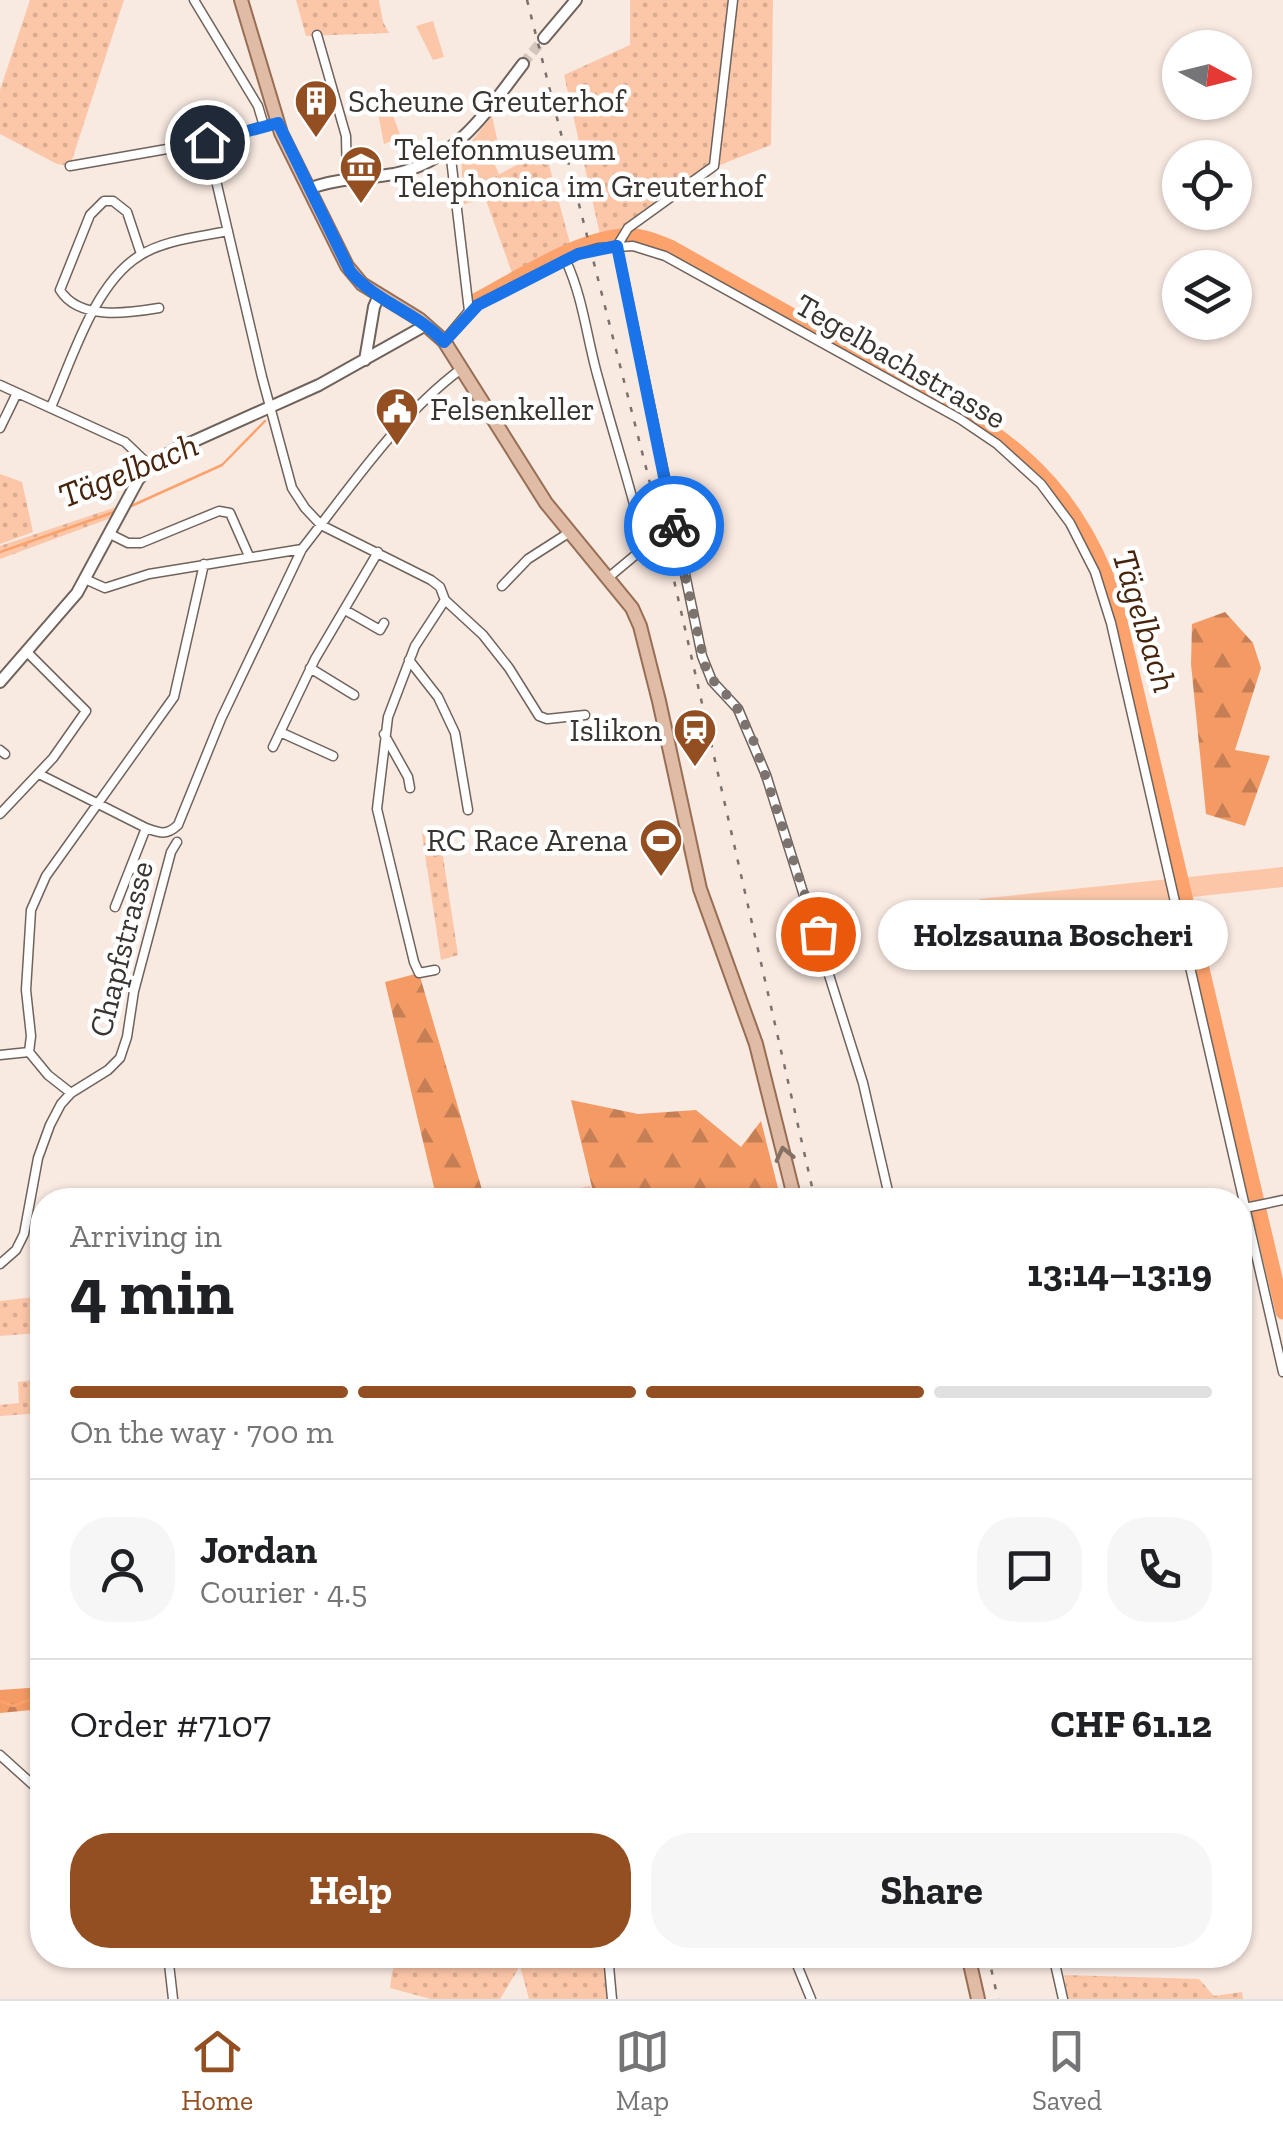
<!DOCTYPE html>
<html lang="en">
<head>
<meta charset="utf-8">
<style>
  body { margin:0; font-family:"Zilla Slab",serif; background:#f6f6f6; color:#202124; height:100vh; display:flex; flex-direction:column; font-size:38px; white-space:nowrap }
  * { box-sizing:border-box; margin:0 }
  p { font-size:32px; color:#757577 }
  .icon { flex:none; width:55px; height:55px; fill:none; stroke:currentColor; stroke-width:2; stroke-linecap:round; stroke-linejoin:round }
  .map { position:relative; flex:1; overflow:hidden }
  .side { position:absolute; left:30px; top:1188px; width:1222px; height:780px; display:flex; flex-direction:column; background:#fff; border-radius:40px; box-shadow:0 2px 8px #0004 }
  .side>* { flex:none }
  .needle { width:65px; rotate:97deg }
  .fabs { position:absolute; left:1162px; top:30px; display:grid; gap:20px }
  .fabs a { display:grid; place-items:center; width:90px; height:90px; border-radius:50%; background:#fff; box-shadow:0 2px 8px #0004; font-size:50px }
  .pin { position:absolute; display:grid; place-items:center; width:85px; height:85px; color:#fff; margin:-42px; border:5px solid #fff; border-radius:50%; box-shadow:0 2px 10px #0007 }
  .courier { position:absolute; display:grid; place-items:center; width:100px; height:100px; margin:-50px; border:8px solid #1a73e8; border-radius:50%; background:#fff; color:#222; box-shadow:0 2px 12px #0007 }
  .bubble { position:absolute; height:70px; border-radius:35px; background:#fff; box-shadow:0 2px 8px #0004; font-size:32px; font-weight:700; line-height:70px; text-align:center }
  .headline em { font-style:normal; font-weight:700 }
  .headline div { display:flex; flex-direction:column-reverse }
  .headline { display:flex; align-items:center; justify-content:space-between; height:170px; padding:0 40px }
  h1 { font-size:65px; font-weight:700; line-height:75px }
  .bar { display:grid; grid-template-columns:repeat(4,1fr); gap:15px 10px; align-content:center; height:120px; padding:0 40px }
  .bar i { height:12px; border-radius:8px; background:#e0e0e0 }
  .bar .current { background:#934f22 }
  .bar p { grid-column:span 4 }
  .line { display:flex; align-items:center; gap:25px; padding:0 40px; border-top:2px solid #e0e0e0 }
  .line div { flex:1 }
  .round { display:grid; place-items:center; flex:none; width:105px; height:105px; border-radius:40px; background:#f6f6f6 }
  .cta { display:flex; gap:20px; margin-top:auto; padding:20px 40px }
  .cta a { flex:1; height:115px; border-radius:40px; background:#934f22; color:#fff; font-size:40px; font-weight:700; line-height:115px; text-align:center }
  .cta a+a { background:#f6f6f6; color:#202124 }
  .dock { display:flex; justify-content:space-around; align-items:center; height:140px; border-top:2px solid #e0e0e0; background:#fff; font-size:28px; color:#757577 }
  .dock a { display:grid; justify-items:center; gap:5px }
  .dock .current { color:#934f22 }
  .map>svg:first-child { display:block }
</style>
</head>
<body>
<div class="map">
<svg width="1283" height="1999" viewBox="0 0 1283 1999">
  <defs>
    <pattern id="grass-dots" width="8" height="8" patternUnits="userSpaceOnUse" patternTransform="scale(2.5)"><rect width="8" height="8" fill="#fcc6a8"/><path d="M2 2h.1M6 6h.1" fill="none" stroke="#d9ab91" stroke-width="1.8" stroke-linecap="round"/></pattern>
    <pattern id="forest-firs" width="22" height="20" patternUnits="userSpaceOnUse" patternTransform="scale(2.5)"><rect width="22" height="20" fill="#f39a65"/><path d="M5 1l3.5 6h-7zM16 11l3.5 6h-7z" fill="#c67e54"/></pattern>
  </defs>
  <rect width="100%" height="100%" fill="#f8e9e1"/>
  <path fill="url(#grass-dots)" d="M30 0H124L70 166 57 164 0 134V90Z
    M296 0H379L383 22 389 33 306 36Z
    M630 0H773L771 145 702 172 623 227 618 235 601 239 564 75 630 45Z
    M545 150 571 247 512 273 486 200 462 204V194Z
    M0 474 22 482 33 532 0 544Z
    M125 504 119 515 0 559V546Z
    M439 830 458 955 441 960 422 834Z
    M590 1186 594 1200H535L534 1197Z
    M42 1296V1413L0 1416V1405L19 1403 18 1382 41 1379 38 1333 0 1336V1301Z
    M401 1955H606L610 1999H529L520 1966 500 1999H431L390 1988 392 1972Z
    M1064 1975 1199 1979 1214 1996 1242 1992 1243 1999H1068Z"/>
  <path fill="url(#forest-firs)" d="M1225 612 1253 643 1261 668 1235 750 1270 756 1245 826 1206 814 1191 664 1192 624Z
    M419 973 485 1200H437L385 982Z
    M571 1100 638 1114 696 1110 741 1147 761 1121 781 1200H595Z
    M42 1687V1709L0 1713V1690Z"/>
  <path fill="#fcc6a8" d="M433 21 444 57 433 60 416 26Z
    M377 108H390L401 137 384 144Z
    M492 116 501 157 493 161 499 174 463 192 461 154Z
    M1283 867V887L981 920 979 899Z"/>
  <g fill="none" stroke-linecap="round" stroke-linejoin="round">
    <path stroke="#fca26d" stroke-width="2.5" d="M129 507 222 465 265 421
      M0 552 117 511
      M758 1200 759 1198
      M0 1701 13 1706 42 1695"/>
    <path stroke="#fca26d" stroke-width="15" d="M475 301C519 278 584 233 634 236 648 237 660 243 672 248 736 284 800 320 864 356 981 421 1066 460 1114 596L1283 1312"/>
    <path stroke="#d2c5be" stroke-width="10" stroke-dasharray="10 5" stroke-linecap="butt" d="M523 64 544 38"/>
    <g stroke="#6f635c" stroke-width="11">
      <path id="minor" d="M194 0 258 106 264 126 278 123
        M733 0 714 166 628 228 617 246 702 656 712 681 738 709 766 775 863 1083 890 1200
        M317 35 346 136 347 179
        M207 142 262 377 292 488 305 508 321 525 431 580 440 587 445 600
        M450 150 469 311
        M70 166 207 142 264 126
        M141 254 127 212 113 201H104L90 215 60 290C79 321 129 313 159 308
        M566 261C584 300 587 341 599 381 614 437 632 491 645 547L609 577
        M444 341 469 311 477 305 578 254 598 248 633 246 665 256 960 419 997 444 1041 484 1070 523 1095 572 1111 623 1283 1372
        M0 385 125 442 150 466
        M51 407C72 360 94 284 139 256 164 240 199 237 228 231
        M0 428 17 393
        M110 534 128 543H141L219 511 230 513 249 556
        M85 579 105 588 149 574 302 549C350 488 398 416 461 369
        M502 586 528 559 570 532
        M445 600 483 635 509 668 539 716 547 719 585 715
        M345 610 380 630 384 623
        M409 660 438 697 455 733 468 810
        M310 668 354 695
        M280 732 333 756
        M384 734 408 777 410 788
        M273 747 315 659 378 552
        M0 750 5 754
        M39 774 146 828C160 833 166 836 178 825L221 719 302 549
        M0 814 53 758 86 711 28 653
        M115 907 146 828
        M435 970 419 973 414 962 377 809 388 717 415 646 445 600
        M29 1052 31 1036 26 990 31 910 46 876 174 697 204 564
        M0 1055 29 1052 48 1075 71 1093
        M1240 1209 1283 1200
        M0 1264 16 1250 24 1234 38 1158 50 1125 61 1104 71 1093 108 1070 120 1058 127 1037 134 991 171 852 177 842
        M0 1755 42 1793
        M168 1955 173 1999
        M608 1955 612 1999
        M793 1955 811 1999
        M1053 1955 1063 1999"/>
    </g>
    <g stroke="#6f635c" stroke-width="14">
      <path id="tertiary" d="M544 38 576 0
        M308 189C336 178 365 179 394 174 456 161 487 111 523 64
        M365 360 374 307 379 295
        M0 682 77 593 138 480 150 466 172 451 319 385 426 325"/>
    </g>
    <g stroke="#986e55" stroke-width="16">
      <path id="primary" d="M241 0 281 133 347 266 362 284 419 319 444 341 546 503 632 608 640 626 659 701 700 889 756 1044 795 1200
        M968 1955 978 1999"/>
    </g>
    <use href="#minor" stroke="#fff" stroke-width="8"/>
    <use href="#tertiary" stroke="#fff" stroke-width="10"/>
    <use href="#primary" stroke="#e0bba5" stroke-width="12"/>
    <path stroke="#7a716c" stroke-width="2.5" stroke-dasharray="5 10" stroke-linecap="butt" d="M527 0 668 554 815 1200
      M988 1955 998 1999"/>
  </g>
  <defs><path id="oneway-chevron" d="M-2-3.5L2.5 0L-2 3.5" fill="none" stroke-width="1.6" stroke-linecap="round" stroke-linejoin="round" transform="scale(2.5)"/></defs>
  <use stroke="#847165" href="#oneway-chevron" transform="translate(784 1154) rotate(-103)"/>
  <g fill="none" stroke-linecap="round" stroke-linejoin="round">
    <path stroke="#7c736e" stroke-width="10" stroke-dasharray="0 18" d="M674 526 707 674 735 704 754 742 818 934"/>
    <path stroke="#1a73e8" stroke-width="12" d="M207 142 278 123 350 271C375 302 417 312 444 342L478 305 578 254 617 246 674 526"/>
  </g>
  <defs>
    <g id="building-pin" transform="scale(2.25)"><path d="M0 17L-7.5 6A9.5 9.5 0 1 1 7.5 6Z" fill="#934f22" stroke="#fff"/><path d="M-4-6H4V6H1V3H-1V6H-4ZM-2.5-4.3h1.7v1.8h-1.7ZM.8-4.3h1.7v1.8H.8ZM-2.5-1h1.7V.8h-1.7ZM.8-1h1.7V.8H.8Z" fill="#fff"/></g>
    <g id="museum-pin" transform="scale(2.25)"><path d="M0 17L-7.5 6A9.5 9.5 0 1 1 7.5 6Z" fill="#934f22" stroke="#fff"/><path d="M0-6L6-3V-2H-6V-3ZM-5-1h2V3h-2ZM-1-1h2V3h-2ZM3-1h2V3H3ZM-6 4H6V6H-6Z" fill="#fff"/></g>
    <g id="civic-pin" transform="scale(2.25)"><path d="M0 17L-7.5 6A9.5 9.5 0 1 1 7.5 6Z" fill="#934f22" stroke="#fff"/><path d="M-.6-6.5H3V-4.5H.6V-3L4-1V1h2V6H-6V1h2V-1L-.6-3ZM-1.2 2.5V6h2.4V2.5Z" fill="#fff"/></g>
    <g id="station-pin" transform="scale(2.25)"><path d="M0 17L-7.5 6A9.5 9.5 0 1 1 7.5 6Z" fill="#934f22" stroke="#fff"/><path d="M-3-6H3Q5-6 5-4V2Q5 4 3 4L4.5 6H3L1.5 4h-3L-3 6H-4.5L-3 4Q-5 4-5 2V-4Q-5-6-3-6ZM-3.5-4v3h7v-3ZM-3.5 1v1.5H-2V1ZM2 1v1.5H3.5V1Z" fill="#fff"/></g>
    <g id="stadium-pin" transform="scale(2.25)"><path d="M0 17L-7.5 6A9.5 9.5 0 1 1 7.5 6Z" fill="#934f22" stroke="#fff"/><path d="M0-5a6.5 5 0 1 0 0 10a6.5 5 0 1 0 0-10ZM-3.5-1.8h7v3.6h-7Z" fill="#fff"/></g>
  </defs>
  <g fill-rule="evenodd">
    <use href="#building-pin" x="316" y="101"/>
    <use href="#museum-pin" x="361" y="167"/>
    <use href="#civic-pin" x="397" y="409"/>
    <use href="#station-pin" x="695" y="730"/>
    <use href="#stadium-pin" x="661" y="840"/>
  </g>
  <g text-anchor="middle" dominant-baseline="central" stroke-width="9" stroke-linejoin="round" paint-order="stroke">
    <g font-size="32" fill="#393430" stroke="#fff" text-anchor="start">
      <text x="348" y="101">Scheune Greuterhof</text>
      <text x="394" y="149">Telefonmuseum<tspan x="394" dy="37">Telephonica im Greuterhof</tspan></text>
      <text x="430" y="409">Felsenkeller</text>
      <text x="662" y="730" text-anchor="end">Islikon</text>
      <text x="628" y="840" text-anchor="end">RC Race Arena</text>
    </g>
    <g font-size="32" fill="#393430" stroke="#fff">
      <text transform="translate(901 361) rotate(30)">Tegelbachstrasse</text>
      <text transform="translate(121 949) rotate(-76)">Chapfstrasse</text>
    </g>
    <g font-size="35" font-style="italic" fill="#46240d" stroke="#fff">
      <text transform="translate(128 470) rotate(-22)">Tägelbach</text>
      <text transform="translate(1145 621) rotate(73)">Tägelbach</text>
    </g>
  </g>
</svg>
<div class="fabs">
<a><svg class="needle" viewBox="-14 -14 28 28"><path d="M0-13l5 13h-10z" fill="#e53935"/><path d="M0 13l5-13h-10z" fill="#757577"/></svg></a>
<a><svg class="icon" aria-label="locate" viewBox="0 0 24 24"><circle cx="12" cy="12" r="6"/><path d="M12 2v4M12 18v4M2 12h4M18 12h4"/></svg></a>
<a><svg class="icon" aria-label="layers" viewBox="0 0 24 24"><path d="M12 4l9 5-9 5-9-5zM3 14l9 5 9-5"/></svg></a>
</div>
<div class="pin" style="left:818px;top:934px;background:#ea580c"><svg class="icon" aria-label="bag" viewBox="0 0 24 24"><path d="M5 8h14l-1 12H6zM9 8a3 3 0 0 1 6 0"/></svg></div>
<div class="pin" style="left:207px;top:142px;background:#1f2937"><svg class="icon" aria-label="home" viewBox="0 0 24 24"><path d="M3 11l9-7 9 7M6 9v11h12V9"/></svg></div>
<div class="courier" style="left:674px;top:526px"><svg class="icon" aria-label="bike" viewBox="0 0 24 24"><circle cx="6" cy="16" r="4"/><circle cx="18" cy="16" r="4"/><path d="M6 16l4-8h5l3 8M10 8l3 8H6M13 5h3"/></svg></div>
<div class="bubble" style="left:878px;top:900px;width:350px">Holzsauna Boscheri</div>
<section class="side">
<div class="headline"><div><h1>4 min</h1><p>Arriving in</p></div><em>13:14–13:19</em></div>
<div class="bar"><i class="current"></i><i class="current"></i><i class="current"></i><i></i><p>On the way · 700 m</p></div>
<div class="line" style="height:180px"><a class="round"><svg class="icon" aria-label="person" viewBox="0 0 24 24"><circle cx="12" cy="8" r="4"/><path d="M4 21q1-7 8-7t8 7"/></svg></a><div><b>Jordan</b><p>Courier · 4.5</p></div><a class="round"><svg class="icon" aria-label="chat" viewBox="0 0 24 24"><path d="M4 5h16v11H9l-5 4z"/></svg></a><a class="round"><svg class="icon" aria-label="phone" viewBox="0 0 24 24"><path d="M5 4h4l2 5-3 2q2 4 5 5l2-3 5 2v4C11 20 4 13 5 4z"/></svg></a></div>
<div class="line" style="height:130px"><div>Order #7107</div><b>CHF 61.12</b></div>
<div class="cta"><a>Help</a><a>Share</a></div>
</section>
</div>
<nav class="dock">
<a class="current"><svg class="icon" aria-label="home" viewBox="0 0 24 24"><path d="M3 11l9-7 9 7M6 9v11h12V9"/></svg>Home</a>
<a><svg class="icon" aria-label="map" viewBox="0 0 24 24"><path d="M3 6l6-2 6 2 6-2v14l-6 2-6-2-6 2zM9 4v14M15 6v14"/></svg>Map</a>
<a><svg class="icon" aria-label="saved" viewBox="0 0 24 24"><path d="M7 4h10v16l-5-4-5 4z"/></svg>Saved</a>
</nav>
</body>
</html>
